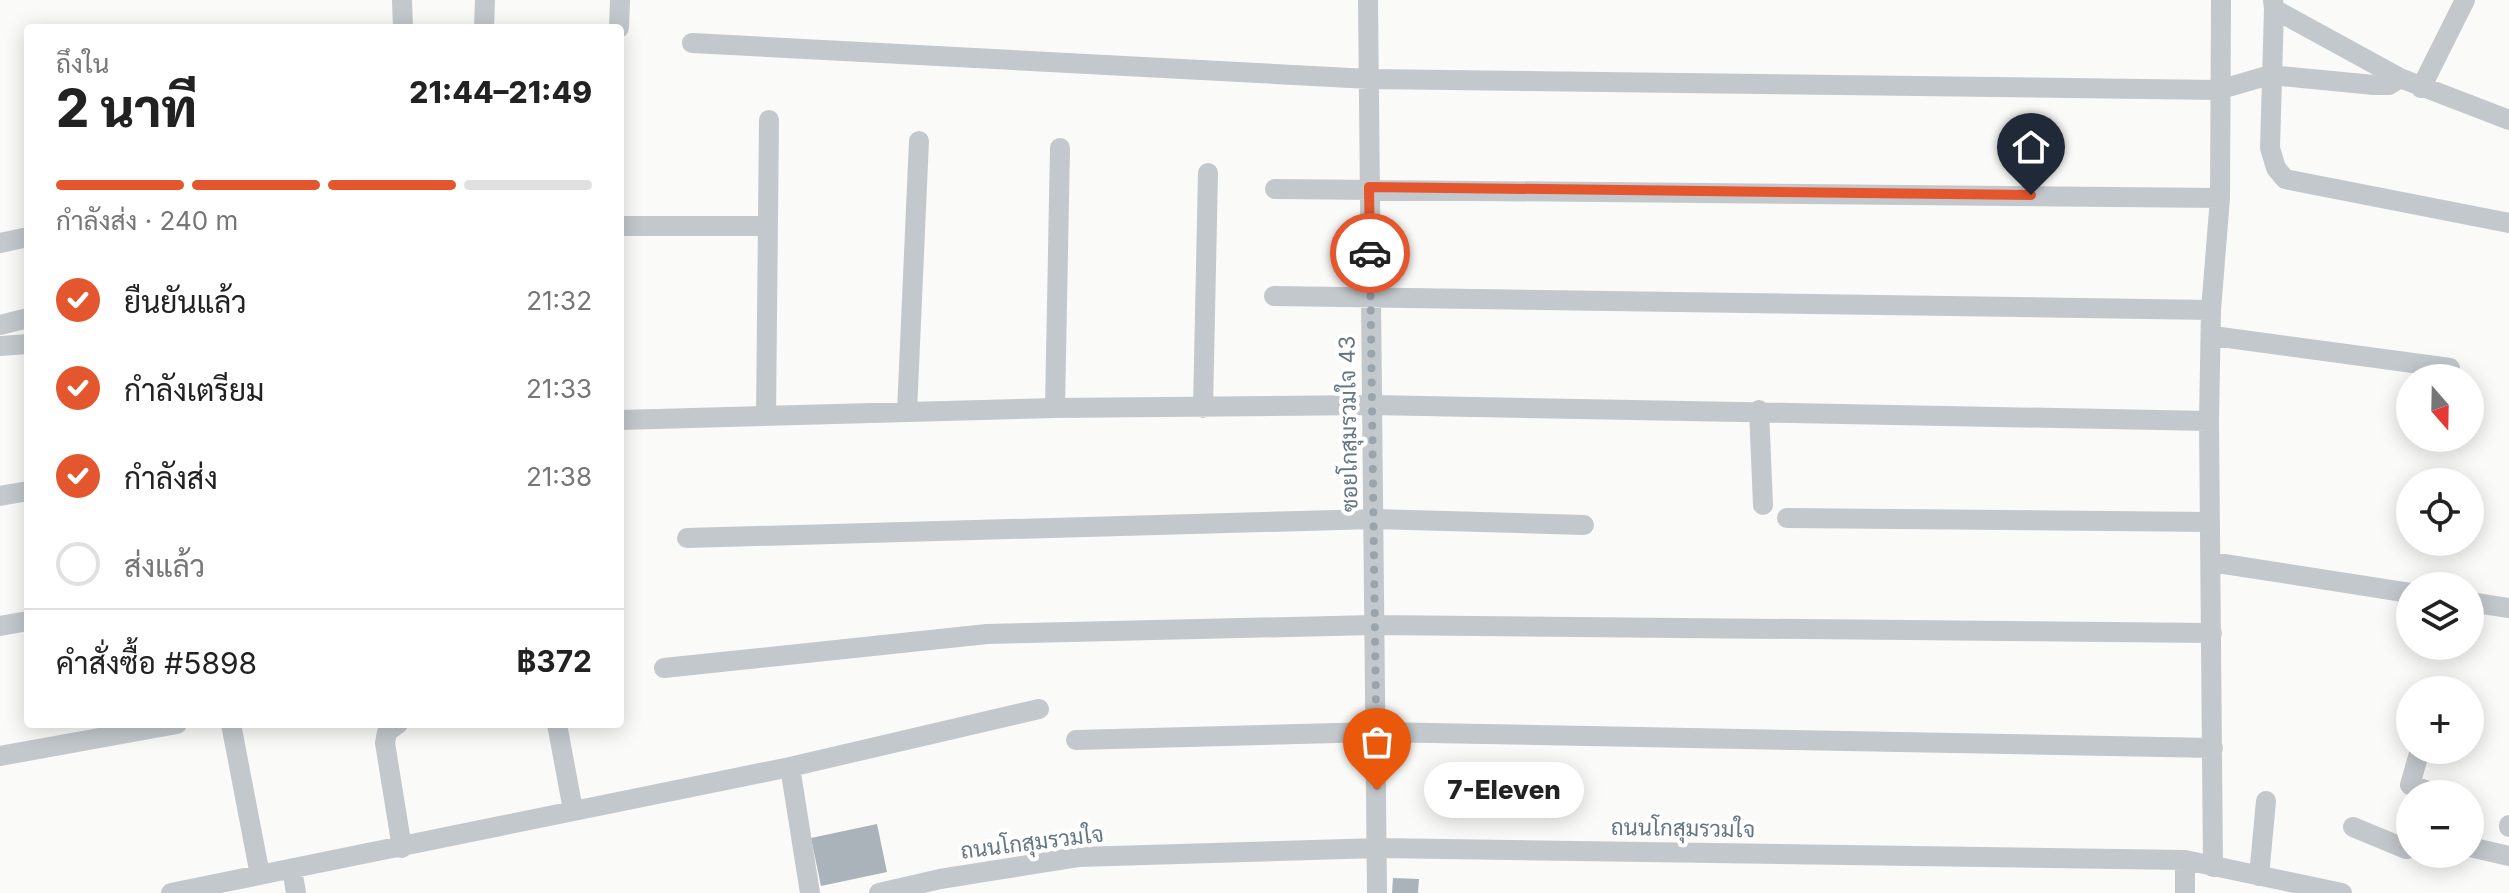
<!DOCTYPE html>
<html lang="th">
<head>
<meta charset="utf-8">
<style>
  body { margin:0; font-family:Inter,Sarabun,sans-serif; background:#f6f6f6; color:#222; height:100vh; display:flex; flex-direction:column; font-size:30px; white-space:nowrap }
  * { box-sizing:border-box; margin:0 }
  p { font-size:26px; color:#767676 }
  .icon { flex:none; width:44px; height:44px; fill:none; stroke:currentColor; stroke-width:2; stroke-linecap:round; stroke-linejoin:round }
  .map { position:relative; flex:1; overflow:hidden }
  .side { position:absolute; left:24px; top:24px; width:600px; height:704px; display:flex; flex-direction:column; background:#fff; border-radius:8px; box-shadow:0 4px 20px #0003 }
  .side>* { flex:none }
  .needle { width:52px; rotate:160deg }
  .tools { position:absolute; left:2396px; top:364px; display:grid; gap:16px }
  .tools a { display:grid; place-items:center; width:88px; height:88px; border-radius:50%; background:#fff; box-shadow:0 4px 20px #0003; font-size:40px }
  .pin { position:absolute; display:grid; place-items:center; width:68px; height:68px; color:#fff; margin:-82px -34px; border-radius:50% 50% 50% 0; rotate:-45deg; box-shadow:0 0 8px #0007 }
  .pin .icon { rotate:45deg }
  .courier { position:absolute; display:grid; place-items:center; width:80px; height:80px; margin:-40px; border:6px solid #e4572e; border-radius:50%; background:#fff; color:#222; box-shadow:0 2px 10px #0007 }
  .bubble { position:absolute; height:56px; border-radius:28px; background:#fff; box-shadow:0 4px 20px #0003; font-size:26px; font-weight:800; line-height:56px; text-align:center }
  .overview em { font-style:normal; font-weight:800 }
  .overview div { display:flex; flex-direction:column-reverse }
  .overview { display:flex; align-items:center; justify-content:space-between; height:136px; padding:0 32px }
  h1 { font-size:52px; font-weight:800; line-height:60px }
  .bar { display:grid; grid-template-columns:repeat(4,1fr); gap:12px 8px; align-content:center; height:96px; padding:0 32px }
  .bar i { height:10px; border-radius:6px; background:#e0e0e0 }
  .bar .active { background:#e4572e }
  .bar p { grid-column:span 4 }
  .line { display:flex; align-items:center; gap:20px; padding:0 32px; border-top:2px solid #e0e0e0 }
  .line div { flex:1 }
  ol { padding:0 32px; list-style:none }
  li { display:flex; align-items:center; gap:24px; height:88px }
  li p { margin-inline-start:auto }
  li .icon { padding:8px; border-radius:50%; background:#e4572e; color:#fff; stroke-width:4 }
  li:last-child { color:#767676 }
  li i { width:44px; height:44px; border:4px solid #e0e0e0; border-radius:50% }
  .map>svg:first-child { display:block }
</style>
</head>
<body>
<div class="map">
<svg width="2509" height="893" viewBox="0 0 2509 893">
  <rect width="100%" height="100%" fill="#fafaf8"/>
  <path fill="#aab3b9" d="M877 824 887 872 821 886 811 838Z
    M1393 878 1419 879 1418 893H1392Z"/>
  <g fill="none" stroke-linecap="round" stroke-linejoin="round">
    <path stroke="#c3c8cc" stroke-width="20" d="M402 0 403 28
      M1368 0 1377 893
      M2273 0 2274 9 2400 78 2509 120
      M2274 9 2270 148 2276 168 2285 179 2509 223
      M484 28 485 0
      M619 28 620 0
      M692 43 1369 79 2218 90 2270 75 2374 85H2389L2400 78
      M2421 88 2465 0
      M1275 189 2220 198
      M620 226H768
      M0 243 28 237
      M1274 296 2211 310
      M0 325 28 318
      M2213 336 2450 368
      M0 346 28 344
      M1055 408 1060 148
      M1203 408 1208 173
      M1759 410 1763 505
      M907 412 919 141
      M766 415 769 120
      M620 420 1055 408 1371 405 2209 421
      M0 496 28 491
      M1787 518 2209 522
      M687 538 1374 519 1584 525
      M2211 562 2410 593
      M2470 602 2509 608
      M0 626 28 621
      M664 668 987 634 1374 625 2212 633
      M231 724 260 875
      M398 724 387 732 385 743 402 848
      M557 724 573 810
      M1076 740 1376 732 2213 748
      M2420 750 2410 785 2438 794
      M0 756 177 724
      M790 767 810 893
      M2509 825V827
      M2353 827 2406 849 2410 848
      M2470 847 2509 856
      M2213 867 2209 421 2211 310 2220 198 2221 0
      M292 869 296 893
      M2259 876 2266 801
      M171 893 790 767 1039 709
      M879 893 940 879 1078 857 1379 848 2185 860 2342 893
      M2185 893V860"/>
  </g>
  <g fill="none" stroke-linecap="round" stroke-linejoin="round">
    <path stroke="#99a4ac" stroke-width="8" stroke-dasharray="0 14.4" d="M1370 253 1377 790"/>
    <path stroke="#e4572e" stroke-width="10" d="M1370 253 1369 187 2031 195"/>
  </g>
  <g text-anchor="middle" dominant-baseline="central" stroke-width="8" stroke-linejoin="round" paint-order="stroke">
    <g font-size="22" fill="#657683" stroke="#fff">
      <text transform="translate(1348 424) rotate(-91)">ซอยโกสุมรวมใจ 43</text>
      <text transform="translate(1683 828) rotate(1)">ถนนโกสุมรวมใจ</text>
      <text transform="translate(1032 842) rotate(-7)">ถนนโกสุมรวมใจ</text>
    </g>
  </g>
</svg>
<div class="tools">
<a><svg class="needle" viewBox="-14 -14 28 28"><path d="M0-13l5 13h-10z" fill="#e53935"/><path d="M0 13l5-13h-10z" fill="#767676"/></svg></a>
<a><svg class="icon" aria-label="locate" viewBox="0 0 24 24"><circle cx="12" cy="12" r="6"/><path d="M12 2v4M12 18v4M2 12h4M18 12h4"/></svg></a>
<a><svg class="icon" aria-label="layers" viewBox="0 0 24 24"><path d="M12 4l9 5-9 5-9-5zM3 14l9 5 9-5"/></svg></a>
<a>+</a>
<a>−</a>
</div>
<div class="pin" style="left:1377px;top:790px;background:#ea580c"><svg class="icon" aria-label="bag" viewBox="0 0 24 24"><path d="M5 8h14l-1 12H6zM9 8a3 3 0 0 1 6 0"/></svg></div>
<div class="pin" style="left:2031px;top:195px;background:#1f2937"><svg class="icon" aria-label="home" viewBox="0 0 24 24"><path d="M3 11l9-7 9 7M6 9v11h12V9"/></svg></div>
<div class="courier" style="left:1370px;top:253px"><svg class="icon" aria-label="car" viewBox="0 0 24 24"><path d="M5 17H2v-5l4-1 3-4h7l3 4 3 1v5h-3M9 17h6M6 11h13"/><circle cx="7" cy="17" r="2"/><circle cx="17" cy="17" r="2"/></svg></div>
<div class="bubble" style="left:1424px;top:762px;width:160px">7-Eleven</div>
<section class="side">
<div class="overview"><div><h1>2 นาที</h1><p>ถึงใน</p></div><em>21:44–21:49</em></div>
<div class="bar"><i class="active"></i><i class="active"></i><i class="active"></i><i></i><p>กำลังส่ง · 240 m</p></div>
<ol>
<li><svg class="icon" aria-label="check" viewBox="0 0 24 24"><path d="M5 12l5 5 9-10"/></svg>ยืนยันแล้ว<p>21:32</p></li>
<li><svg class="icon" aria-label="check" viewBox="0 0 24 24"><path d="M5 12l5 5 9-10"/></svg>กำลังเตรียม<p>21:33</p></li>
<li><svg class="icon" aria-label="check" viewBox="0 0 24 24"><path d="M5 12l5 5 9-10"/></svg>กำลังส่ง<p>21:38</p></li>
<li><i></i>ส่งแล้ว</li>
</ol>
<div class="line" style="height:104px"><div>คำสั่งซื้อ #5898</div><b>฿372</b></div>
</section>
</div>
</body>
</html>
